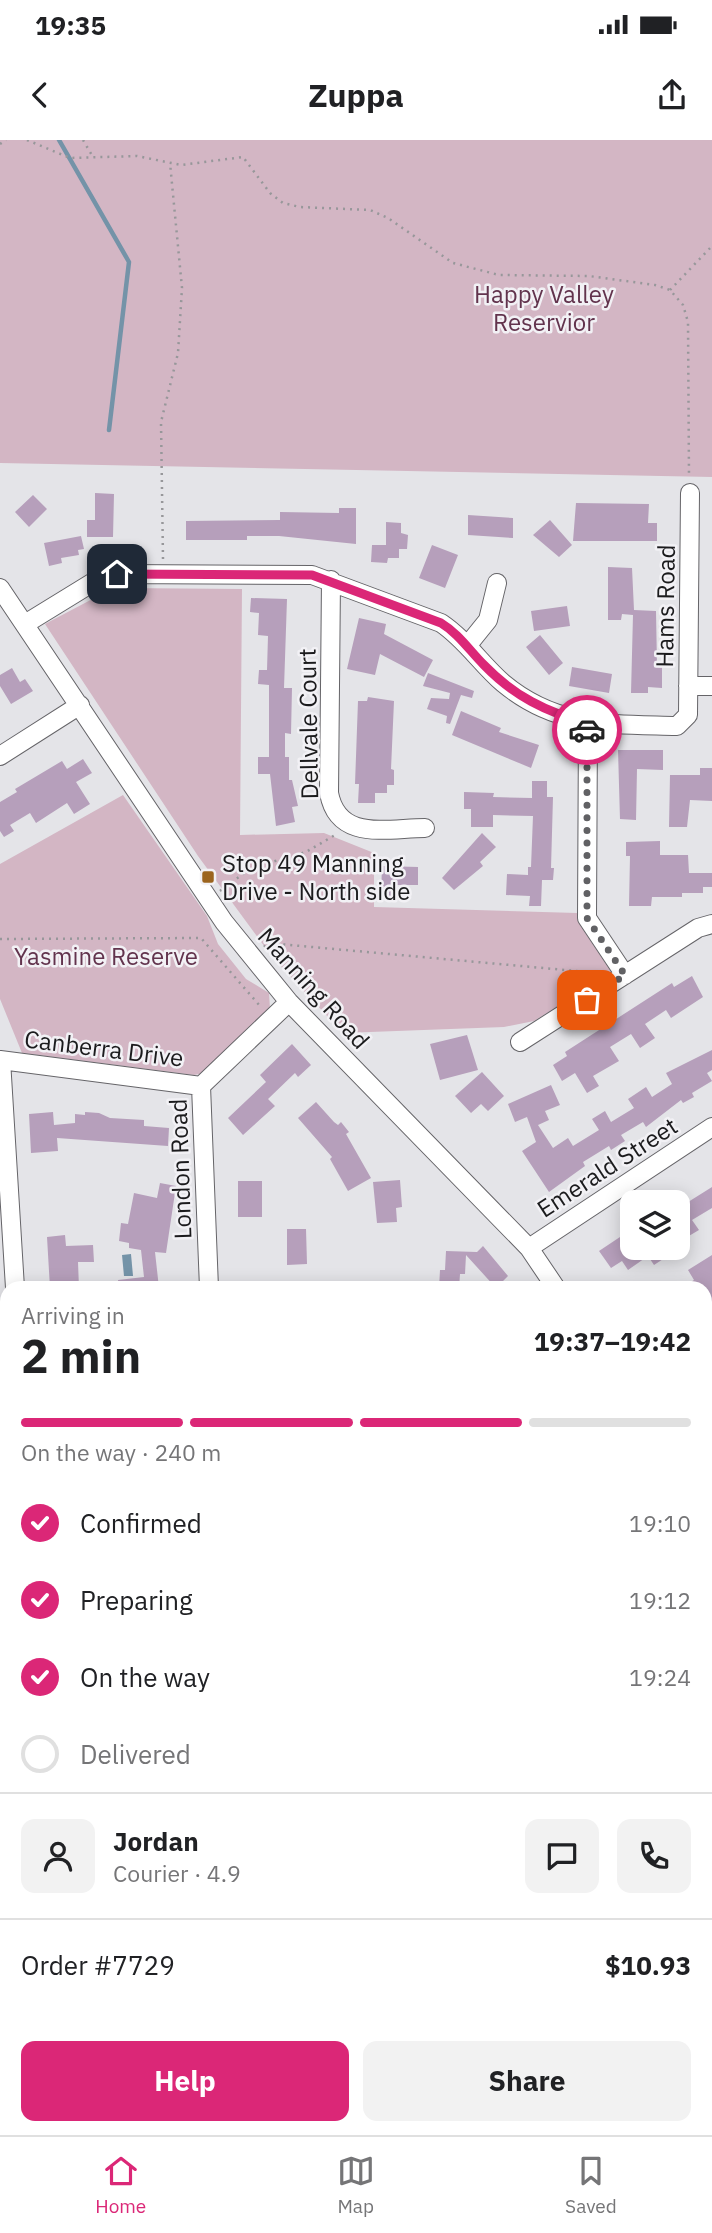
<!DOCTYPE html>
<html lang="en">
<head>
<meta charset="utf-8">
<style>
  body { margin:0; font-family:"IBM Plex Sans",sans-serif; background:#f2f2f2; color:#202124; height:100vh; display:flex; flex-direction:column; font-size:26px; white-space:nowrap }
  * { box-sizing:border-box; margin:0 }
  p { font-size:23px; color:#757577 }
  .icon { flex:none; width:38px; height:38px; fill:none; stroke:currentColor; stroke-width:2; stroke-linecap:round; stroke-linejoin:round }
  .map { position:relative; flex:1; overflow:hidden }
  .sheet { position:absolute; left:0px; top:1141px; width:712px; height:854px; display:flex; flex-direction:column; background:#fff; border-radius:21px 21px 0 0; box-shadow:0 4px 18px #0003 }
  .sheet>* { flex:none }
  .tools { position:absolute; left:620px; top:1050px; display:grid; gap:14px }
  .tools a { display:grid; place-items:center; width:70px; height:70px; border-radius:14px; background:#fff; box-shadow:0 4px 18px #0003; font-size:35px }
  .pin { position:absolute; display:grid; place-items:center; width:60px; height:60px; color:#fff; margin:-30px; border-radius:14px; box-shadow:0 4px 10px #0006 }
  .courier { position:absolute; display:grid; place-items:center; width:70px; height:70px; margin:-35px; border:5px solid #db2777; border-radius:50%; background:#fff; color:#222; box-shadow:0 2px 9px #0007 }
  .headline em { font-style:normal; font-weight:700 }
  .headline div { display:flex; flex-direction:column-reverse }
  .headline { display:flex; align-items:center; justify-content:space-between; height:119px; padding:0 21px }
  h1 { font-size:46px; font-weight:700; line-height:52px }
  .bar { display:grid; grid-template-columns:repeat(4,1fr); gap:10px 7px; align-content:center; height:84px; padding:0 21px }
  .bar i { height:9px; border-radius:5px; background:#e0e0e0 }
  .bar .on { background:#db2777 }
  .bar p { grid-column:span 4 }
  .line { display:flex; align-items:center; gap:18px; padding:0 21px; border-top:2px solid #e0e0e0 }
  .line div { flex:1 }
  .round { display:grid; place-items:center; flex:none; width:74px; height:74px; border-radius:14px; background:#f2f2f2 }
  ol { padding:0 21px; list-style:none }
  li { display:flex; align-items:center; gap:21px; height:77px }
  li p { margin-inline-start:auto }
  li .icon { padding:7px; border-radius:50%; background:#db2777; color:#fff; stroke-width:4 }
  li:last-child { color:#757577 }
  li i { width:38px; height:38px; border:4px solid #e0e0e0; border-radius:50% }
  .button { display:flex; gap:14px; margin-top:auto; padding:14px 21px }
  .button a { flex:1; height:80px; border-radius:14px; background:#db2777; color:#fff; font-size:28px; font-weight:700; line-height:80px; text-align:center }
  .button a+a { background:#f2f2f2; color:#202124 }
  .status { display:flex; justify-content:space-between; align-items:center; height:49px; padding:0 35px; background:#fff; direction:ltr }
  .status svg { height:19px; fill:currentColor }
  header { display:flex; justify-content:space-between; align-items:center; height:91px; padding:0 21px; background:#fff; font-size:32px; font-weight:700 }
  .tabs { display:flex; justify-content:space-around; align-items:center; height:98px; border-top:2px solid #e0e0e0; background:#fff; font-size:19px; color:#757577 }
  .tabs a { display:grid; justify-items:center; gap:4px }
  .tabs .on { color:#db2777 }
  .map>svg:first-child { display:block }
</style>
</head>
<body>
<div class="status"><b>19:35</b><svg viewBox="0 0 49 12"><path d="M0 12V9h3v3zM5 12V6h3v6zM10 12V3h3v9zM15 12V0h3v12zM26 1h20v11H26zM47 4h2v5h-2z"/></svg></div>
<header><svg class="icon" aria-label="back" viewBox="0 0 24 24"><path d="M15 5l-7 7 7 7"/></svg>Zuppa<svg class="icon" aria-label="share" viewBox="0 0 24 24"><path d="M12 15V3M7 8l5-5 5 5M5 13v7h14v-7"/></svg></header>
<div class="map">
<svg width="712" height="1995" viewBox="0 0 712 1995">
  <rect width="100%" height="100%" fill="#e4e4e8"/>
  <path fill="#d3b6c4" d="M0 0H712V337L0 323Z
    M121 448 242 449 240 695 324 693 374 713V767L577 773 580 785 612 833 534 881 504 887 343 893 273 818 198 716 45 484 102 454Z
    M123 655 207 776 218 804 246 839 269 853 270 869 209 932 194 935 22 913 0 859V724Z"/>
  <path fill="#7493a8" d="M131 1114 133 1136H124L122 1115Z"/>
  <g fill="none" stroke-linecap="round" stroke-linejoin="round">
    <path stroke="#7493a8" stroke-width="4.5" d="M59 0 129 122 109 290"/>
  </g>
  <path fill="#b69fbb" d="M95 353 114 354 113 397H87V380H95Z
    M33 355 47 369 29 387 15 372Z
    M576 363 649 364 648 383H657V401H573Z
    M339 368H356V404L279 396H247V400H186V381L280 380V372L339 373Z
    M468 375 513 378V398L468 395Z
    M550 380 572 405 559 417 533 395Z
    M386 382 401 383V393L408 395 407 409H399V418H388L387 423 371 422 372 405H386Z
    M81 396 84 409 78 410 79 415 61 418 62 423 49 426 44 403Z
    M432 405 458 415 445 448 419 438Z
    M608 427 632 428 634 470 656 471 657 526H662V548L648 547V553H631L633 475 622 474 621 480H608Z
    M251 458 287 459 284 548H292L291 594 285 593V617H289V640H292L298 666 292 667 295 682 276 686 270 634H258V617H269V545L258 544 259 530H267L268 496 258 495 259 473 250 472Z
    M567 466 570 486 534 491 531 471Z
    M359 478 386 484 384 494 433 520 424 537 380 514 375 535 347 529Z
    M540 495 563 523 549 535 526 507Z
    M572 527 612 534 609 553 569 546Z
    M12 528 20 542 25 539 33 551 11 564 0 546V535Z
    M428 533 474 551 472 558 461 555 450 584 446 583 447 576 427 569 431 558 449 559 450 553 423 546Z
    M368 557 394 561 391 629 394 630V645H387V653H375V663H358L359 644H355L358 561H367Z
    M461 571 501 588 499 592 539 605 531 628 452 595Z
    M618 610H663V630L637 629 636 680 620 679Z
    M83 619 92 633 76 642 90 664 74 674 67 663 36 683 30 673 10 685 14 691 4 697 0 691V662L17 652 15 649 62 621 67 629Z
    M700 628H712V661L690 660 687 687H669L670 635H700Z
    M532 641H547V657H553L551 728H554L553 740H542L541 766H529L530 756 506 755 507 734 528 735V727H531L533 676 493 675V687H471V669H464V652L494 653 493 657 532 658Z
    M482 693 496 707 480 722 483 726 454 750 442 738Z
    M660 701V715H688L689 733H712V747H703V753H682V757H652L651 766H629L630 716H626V702Z
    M382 726 418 727V745H397V756H381Z
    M692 836 703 857 671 878 666 870 645 884 655 898 640 908 631 894 610 907 619 921 593 936 599 946 587 953 575 933 562 941 553 925 567 916 565 912 672 843 674 847Z
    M467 895 478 930 440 940 430 904Z
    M292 904 311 925 298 937 295 933 268 959 275 966 243 995 228 978 266 942 260 935Z
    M712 910V930L707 933 712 941 692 953 694 957 683 963 681 960 646 987 643 982 621 995 625 1001 611 1010 609 1006 583 1022 585 1026 549 1052 522 1011 536 1002 527 977 515 982 508 964 551 945 560 965 545 971 549 980 538 985 553 1008 568 998 573 1006 599 990 592 979 605 971 611 982 634 968 628 959 646 947 652 957 672 944 666 933Z
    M482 932 504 956 488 971 481 964 471 973 455 956Z
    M316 962 334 982 338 985 341 982 349 992 346 994 371 1038 348 1051 330 1019 332 1017 298 978Z
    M53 972 54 985 75 983V974L85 975V972L99 973 110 978 144 980V986L169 988 168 1006 57 998 58 1011 31 1013 29 974Z
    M400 1040 402 1067 396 1068 397 1082 377 1083 373 1042Z
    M238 1041H262V1077H238Z
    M160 1043 176 1046 166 1113 155 1112 159 1148H119L118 1140 144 1137 141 1110 129 1108V1103L119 1101 121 1083 128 1084 134 1053 157 1058Z
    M712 1047V1068L692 1080 699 1090 677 1103V1069Z
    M287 1089H306L307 1124 287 1125Z
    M632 1089V1108H680L654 1125 648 1116 628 1130 622 1121 611 1128 599 1111Z
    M65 1095 66 1106 93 1105 94 1122H78L79 1148H50L47 1097Z
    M483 1106 508 1136 496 1148 466 1115 465 1134H460L459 1148H439L440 1130H445L446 1111 477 1112Z
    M712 1115V1163L705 1148H682L694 1140 688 1130Z"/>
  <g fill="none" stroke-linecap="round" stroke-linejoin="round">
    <g stroke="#656468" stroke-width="20">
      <path id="minor" d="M331 440 329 653C338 702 387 688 425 688
        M0 448 224 782 289 862 529 1108 556 1148
        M25 484 95 441 117 434 312 435 441 483C465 499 481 524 503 543 557 588 611 584 677 586L688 575 690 353
        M467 506 488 480 497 443
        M688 546H712
        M588 583 587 778 625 835
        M0 616 80 565
        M520 902 698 788 712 784
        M0 920 201 946
        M1 920 15 1148
        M529 1108 712 987
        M209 1148 201 946 289 862
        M0 1277H7
        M705 1371 712 1381
        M705 1409 712 1404
        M705 1747 712 1755
        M705 1781 712 1775
        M288 1995 292 1988
        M520 1995 525 1988"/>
    </g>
    <path stroke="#97979a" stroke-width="2.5" stroke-dasharray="2 5" stroke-linecap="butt" d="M27 0 70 18 137 16 181 25 243 17 270 53 283 63 300 67 370 70 388 78 453 123 499 135 589 136 655 145 670 150 683 165 688 182 689 337
      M83 0 93 17
      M0 4 6 0
      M670 150 712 106
      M163 419 161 282 178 213 182 148 170 23
      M220 751 251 728 306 712 335 695
      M0 799 201 798 260 866
      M264 807 268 803 598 833"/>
    <use href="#minor" stroke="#fff" stroke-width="18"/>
  </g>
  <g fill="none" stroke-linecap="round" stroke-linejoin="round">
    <path stroke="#616164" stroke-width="7" stroke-dasharray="0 12.6" d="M587 860 625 835 587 778V590"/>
    <path stroke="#db2777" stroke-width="9" d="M117 434 312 435 441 483C459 494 469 510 484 525 514 556 546 572 587 583V590"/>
  </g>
  <rect fill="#9b641e" stroke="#f2f1f5" stroke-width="2.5" x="201" y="730" width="14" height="14" rx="3.5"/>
  <g text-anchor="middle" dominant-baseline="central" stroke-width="5" stroke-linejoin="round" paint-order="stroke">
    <g font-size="24" fill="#62334d" stroke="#f2f1f5">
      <text x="544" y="154">Happy Valley<tspan x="544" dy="28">Reservior</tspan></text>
      <text x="106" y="816">Yasmine Reserve</text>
    </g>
    <g font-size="24" fill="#1b1b1d" stroke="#f2f1f5">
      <text transform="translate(665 466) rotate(-89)">Hams Road</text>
      <text transform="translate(308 584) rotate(-91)">Dellvale Court</text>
      <text transform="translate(314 848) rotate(48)">Manning Road</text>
      <text transform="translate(104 908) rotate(7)">Canberra Drive</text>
      <text transform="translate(607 1027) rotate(-33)">Emerald Street</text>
      <text transform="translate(180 1029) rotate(-92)">London Road</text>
    </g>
    <g font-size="24" fill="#1b1b1d" stroke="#f2f1f5" text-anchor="start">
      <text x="222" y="723">Stop 49 Manning<tspan x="222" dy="28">Drive - North side</tspan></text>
    </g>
  </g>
</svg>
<div class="tools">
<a><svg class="icon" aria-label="layers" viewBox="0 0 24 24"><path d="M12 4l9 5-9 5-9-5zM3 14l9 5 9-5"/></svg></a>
</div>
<div class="pin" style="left:587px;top:860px;background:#ea580c"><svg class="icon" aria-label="bag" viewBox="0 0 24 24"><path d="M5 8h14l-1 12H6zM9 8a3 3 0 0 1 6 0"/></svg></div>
<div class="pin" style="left:117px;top:434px;background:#1f2937"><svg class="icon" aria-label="home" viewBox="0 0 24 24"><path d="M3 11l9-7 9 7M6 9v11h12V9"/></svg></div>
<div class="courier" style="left:587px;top:590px"><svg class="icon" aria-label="car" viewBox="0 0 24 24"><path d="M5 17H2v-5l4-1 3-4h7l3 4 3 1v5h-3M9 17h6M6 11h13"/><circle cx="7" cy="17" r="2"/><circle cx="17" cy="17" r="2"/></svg></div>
<section class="sheet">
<div class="headline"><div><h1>2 min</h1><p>Arriving in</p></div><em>19:37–19:42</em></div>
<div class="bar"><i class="on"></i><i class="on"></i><i class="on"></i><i></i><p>On the way · 240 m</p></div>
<ol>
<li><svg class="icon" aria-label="check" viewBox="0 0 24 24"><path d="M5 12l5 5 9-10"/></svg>Confirmed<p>19:10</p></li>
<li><svg class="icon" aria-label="check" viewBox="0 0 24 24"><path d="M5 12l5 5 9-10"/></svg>Preparing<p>19:12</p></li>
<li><svg class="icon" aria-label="check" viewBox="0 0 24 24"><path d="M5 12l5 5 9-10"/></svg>On the way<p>19:24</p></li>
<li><i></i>Delivered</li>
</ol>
<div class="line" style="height:126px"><a class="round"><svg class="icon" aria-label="person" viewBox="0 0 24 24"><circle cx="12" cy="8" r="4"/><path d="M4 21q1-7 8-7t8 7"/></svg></a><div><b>Jordan</b><p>Courier · 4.9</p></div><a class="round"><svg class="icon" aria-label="chat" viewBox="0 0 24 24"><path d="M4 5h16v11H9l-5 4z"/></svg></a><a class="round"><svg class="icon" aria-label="phone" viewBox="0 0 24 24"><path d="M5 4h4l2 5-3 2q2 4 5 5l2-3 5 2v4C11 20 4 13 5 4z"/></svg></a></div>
<div class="line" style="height:91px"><div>Order #7729</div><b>$10.93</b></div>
<div class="button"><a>Help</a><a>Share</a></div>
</section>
</div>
<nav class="tabs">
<a class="on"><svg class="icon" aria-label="home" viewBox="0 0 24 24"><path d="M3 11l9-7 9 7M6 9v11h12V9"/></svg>Home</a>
<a><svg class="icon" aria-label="map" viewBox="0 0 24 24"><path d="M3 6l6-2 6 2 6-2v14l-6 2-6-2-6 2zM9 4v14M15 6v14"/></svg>Map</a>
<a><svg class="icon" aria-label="saved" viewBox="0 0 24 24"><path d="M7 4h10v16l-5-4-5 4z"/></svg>Saved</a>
</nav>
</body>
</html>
